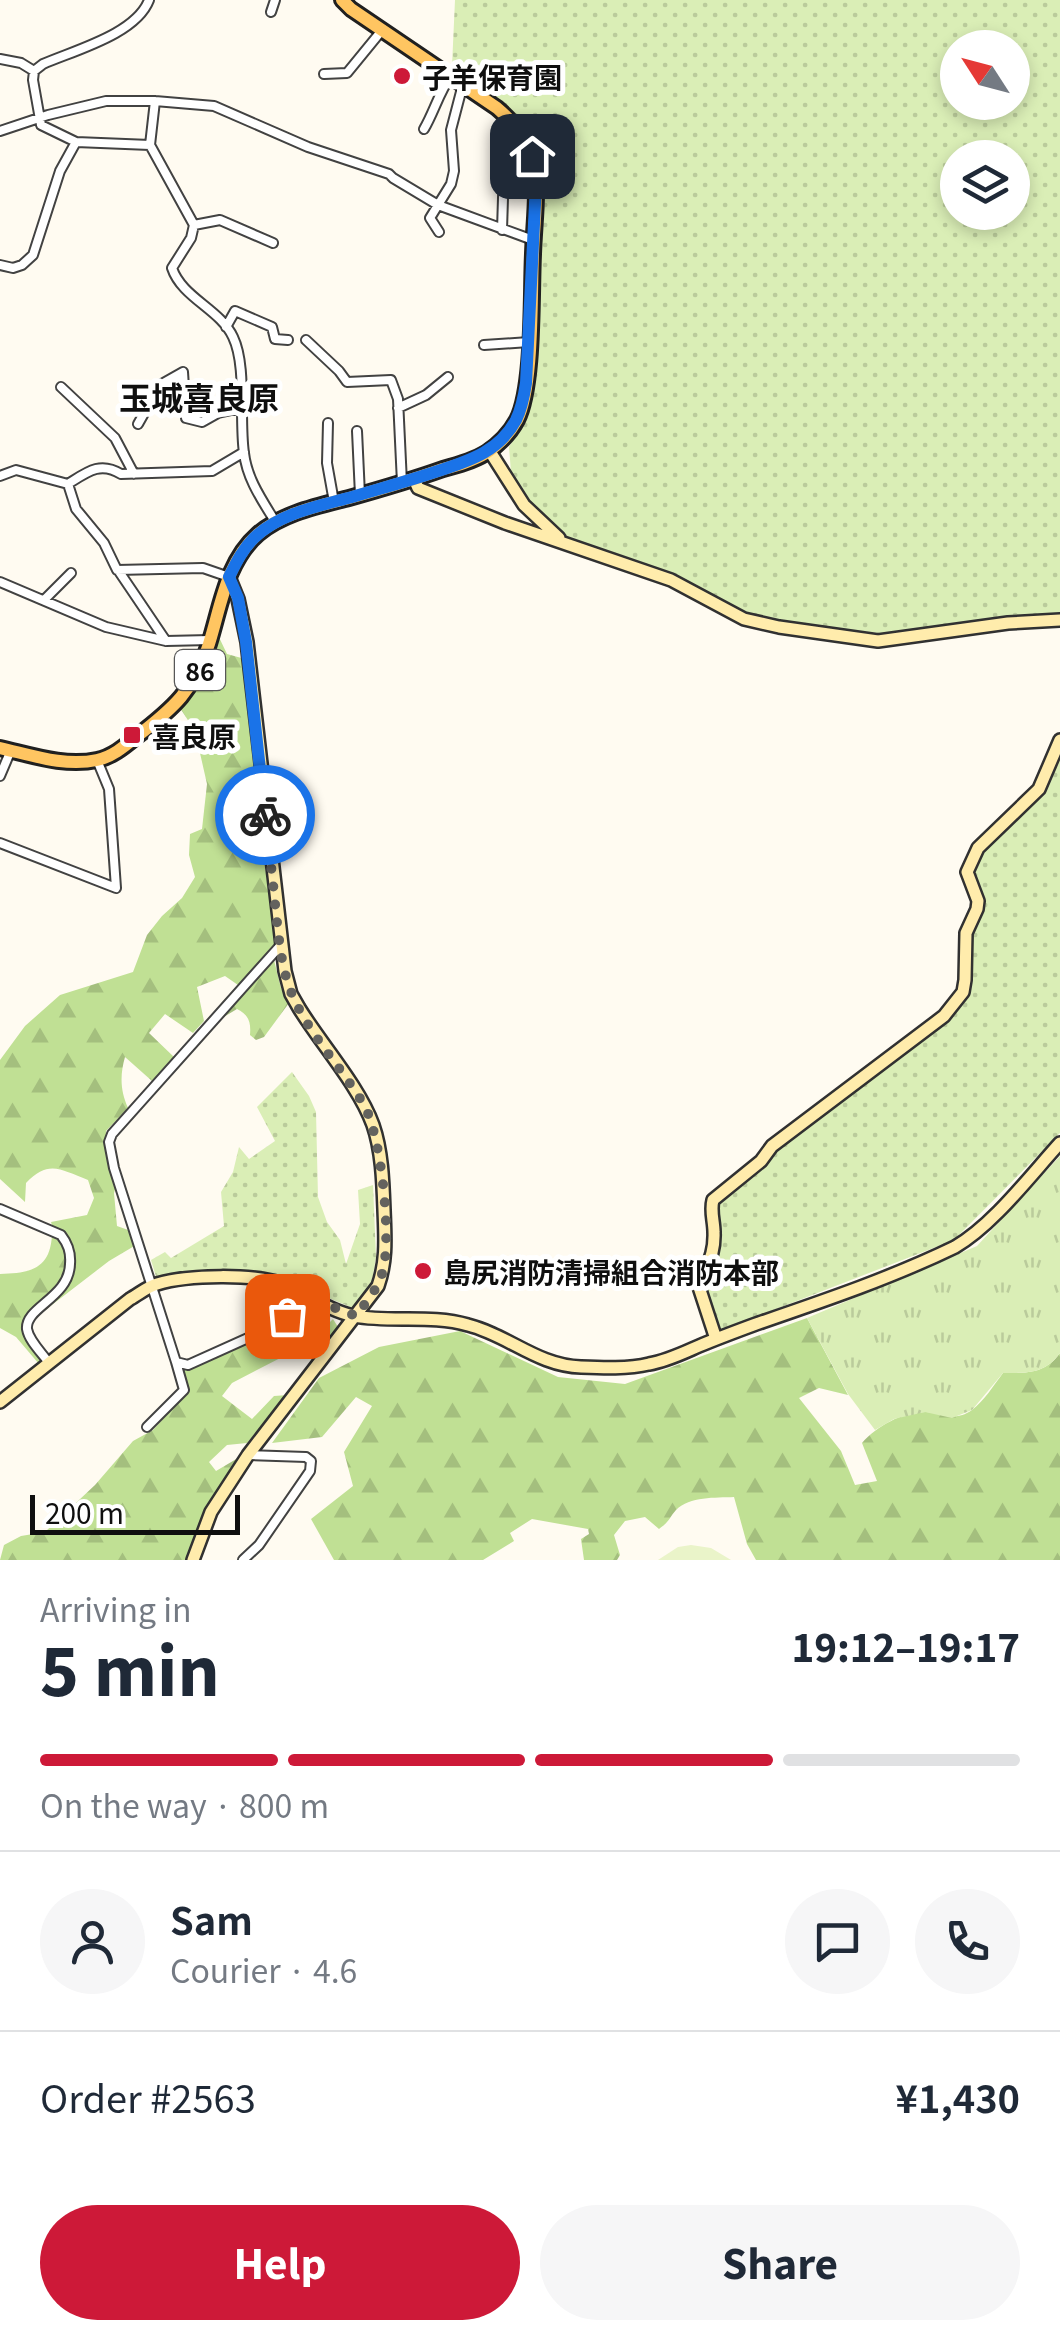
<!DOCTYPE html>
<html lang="en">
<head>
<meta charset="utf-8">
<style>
  body { margin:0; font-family:Georgia,"Noto Sans JP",serif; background:#f6f6f7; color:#1f2937; height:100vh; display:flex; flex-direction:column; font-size:38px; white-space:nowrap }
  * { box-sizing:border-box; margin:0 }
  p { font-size:32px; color:#747a83 }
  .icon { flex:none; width:55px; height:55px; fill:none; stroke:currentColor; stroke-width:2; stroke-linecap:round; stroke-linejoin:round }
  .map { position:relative; height:1560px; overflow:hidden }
  .drawer { display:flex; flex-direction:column; background:#fff; flex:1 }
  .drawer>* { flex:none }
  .needle { width:65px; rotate:306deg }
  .buttons { position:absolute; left:940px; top:30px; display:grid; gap:20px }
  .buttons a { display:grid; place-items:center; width:90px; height:90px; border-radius:50%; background:#fff; box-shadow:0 5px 15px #0003; font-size:50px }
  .scale { position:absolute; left:30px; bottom:25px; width:210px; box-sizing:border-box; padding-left:10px; border:5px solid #0f0f0f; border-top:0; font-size:28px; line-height:35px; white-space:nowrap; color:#0f0f0f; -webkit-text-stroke:8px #fff; paint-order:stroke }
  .pin { position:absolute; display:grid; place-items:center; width:85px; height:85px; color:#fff; margin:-42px; border-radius:20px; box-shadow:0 5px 15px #0006 }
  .courier { position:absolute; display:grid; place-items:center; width:100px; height:100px; margin:-50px; border:8px solid #1a73e8; border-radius:50%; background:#fff; color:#222; box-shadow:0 2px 12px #0007 }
  .overview em { font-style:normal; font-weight:800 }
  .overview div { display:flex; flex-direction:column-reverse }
  .overview { display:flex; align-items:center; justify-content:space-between; height:170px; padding:0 40px }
  h1 { font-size:65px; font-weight:800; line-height:75px }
  .bar { display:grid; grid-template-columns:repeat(4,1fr); gap:15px 10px; align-content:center; height:120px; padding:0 40px }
  .bar i { height:12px; border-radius:8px; background:#e0e1e3 }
  .bar .current { background:#cd1938 }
  .bar p { grid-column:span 4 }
  .line { display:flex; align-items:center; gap:25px; padding:0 40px; border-top:2px solid #e0e1e3 }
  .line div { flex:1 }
  .round { display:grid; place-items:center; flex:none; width:105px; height:105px; border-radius:52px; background:#f6f6f7 }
  .primary-button { display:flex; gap:20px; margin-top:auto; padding:20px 40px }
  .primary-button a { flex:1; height:115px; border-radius:60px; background:#cd1938; color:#fff; font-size:40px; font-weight:800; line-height:115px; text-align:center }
  .primary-button a+a { background:#f6f6f7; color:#1f2937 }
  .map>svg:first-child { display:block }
</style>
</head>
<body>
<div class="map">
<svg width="1060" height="1560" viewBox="0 0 1060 1560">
  <defs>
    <pattern id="grass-dots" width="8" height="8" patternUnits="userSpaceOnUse" patternTransform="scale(2.5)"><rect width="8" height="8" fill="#daeeb6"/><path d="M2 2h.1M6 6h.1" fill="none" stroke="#bacb9b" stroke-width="1.8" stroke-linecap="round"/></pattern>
    <pattern id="forest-firs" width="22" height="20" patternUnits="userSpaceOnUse" patternTransform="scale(2.5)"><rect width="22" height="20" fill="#c0e094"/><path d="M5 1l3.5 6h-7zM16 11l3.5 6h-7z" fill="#a4bf7e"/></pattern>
    <pattern id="park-tufts" width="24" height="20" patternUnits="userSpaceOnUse" patternTransform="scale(2.5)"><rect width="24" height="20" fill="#daeeb6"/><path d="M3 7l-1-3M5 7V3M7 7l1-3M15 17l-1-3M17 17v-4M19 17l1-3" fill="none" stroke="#bacb9b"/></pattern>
  </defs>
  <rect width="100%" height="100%" fill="#fffbf1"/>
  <path fill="url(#grass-dots)" fill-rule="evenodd" d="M455 0H1060V613L969 622 894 635 759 619 667 574 578 542 557 532 528 500 511 472 509 447 523 423 530 402 534 382 543 185C538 135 526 125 489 95 477 85 465 75 452 66ZM958 48H1012V102H958ZM958 158H1012V212H958Z
    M1060 748V1133L954 1240 717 1332 702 1287C721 1255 719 1238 714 1202L771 1153 880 1068 954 1014 968 990 967 936 983 903 974 882 973 865 984 847 1047 787Z
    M292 1072 309 1096 316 1112 318 1197 327 1222 340 1240 346 1264 360 1224 358 1190 373 1185 376 1257 372 1282 353 1308 277 1277 157 1280 151 1260 165 1252 171 1258 224 1226 221 1192 233 1172 239 1147 249 1159 275 1141 257 1107Z"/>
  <path fill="url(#forest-firs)" d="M216 631 227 654 245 659 264 859 276 945 238 985 225 976 197 987 204 1021 193 1033 165 1014 149 1033 174 1057 152 1081 125 1057C120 1075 120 1090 128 1108L106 1131 107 1153 117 1182 114 1193 117 1226 131 1231 136 1245 109 1261 31 1321C49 1296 82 1289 73 1250 70 1238 64 1233 53 1228L51 1222 87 1215 94 1198 88 1180C61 1170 49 1159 26 1183L25 1202 0 1179V1060L25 1026 60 995 133 972 147 935 162 916 182 898 195 877 189 855 190 834 202 829 207 784 195 731 180 708 204 672Z
    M274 960 281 988 289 1003 264 1037 256 1040 250 1035C251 1022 249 1015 237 1009L222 1018Z
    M52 1235 60 1237 68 1253 66 1278 22 1323 25 1337 42 1360 39 1364 16 1337 0 1328V1274C31 1273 50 1269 52 1235Z
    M807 1318 848 1395 819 1388 799 1398 841 1451 855 1485 877 1481 862 1443C877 1426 902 1412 926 1412 944 1412 953 1423 972 1410 984 1401 994 1385 1003 1373 1027 1373 1045 1374 1060 1353V1560H756L747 1544 734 1497C715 1498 690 1496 676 1510 669 1518 670 1521 659 1529L645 1517 625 1521 614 1535 620 1555 617 1560H584L581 1539 589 1534 588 1529 532 1519 510 1533 514 1541 483 1560H334L311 1519 353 1486 344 1452 372 1406 356 1397 322 1437 272 1443 319 1378 379 1347 460 1331 558 1377 625 1384Z
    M333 1319 338 1327 317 1353H290L232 1383 222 1396 252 1419 274 1396 288 1395 247 1443 227 1445 209 1462 216 1471 238 1458 211 1503 189 1560H0L4 1545 21 1536 45 1532 95 1485 133 1441 153 1430 188 1391 183 1369 262 1336 270 1346 314 1338Z"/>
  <path fill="url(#park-tufts)" d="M1060 1156V1353C1045 1374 1027 1373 1003 1373L972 1410 952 1418 925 1412 894 1419 875 1430 848 1394 807 1318 977 1246Z"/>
  <path fill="#eaf4c9" d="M691 1545 711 1548 731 1560H658L678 1547Z"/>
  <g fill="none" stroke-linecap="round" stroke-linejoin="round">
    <g stroke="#424242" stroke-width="12">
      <path id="street" d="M149 0C136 34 75 50 43 64L34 71 33 80 41 125 76 142 150 145
        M271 12 275 0
        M0 59 21 63 34 71
        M324 74 347 73 383 29
        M155 101 150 145 194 225 191 238 172 268C182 298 220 309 233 337 247 366 239 419 244 453 247 479 262 500 276 523
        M424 129C434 112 440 90 451 76
        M0 131 48 115 106 101H155L214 106 308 147 389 174 393 178 438 205 533 240
        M194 225 220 220 273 243
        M502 230 504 166 513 125
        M439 232 430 218 451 184 454 171 451 130 463 84
        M0 265 13 268 22 265 33 255 60 171 76 142
        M226 327 235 311 272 327 275 339 288 340
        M306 340 339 371 347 382 391 380 398 399 402 483
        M484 345 529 342
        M61 387 115 438 134 474
        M398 408 426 395 448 377
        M328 423 327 463 334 502
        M138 424 160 385 183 372 186 418 202 422 218 413 241 408
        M357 431 360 495
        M0 476 16 470 68 484C87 472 100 461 121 474L212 471 244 452
        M68 484 76 509 104 543 117 570 203 568 229 577
        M118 570 166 641
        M0 582 106 627 166 641 210 640
        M44 600 71 573
        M0 776 11 750
        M0 843 116 888 109 789 97 760
        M280 946 112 1134 109 1142 114 1168 176 1362 188 1365 270 1328 310 1298
        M0 1209 61 1235C68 1244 71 1252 70 1264 69 1298 25 1307 27 1329 29 1341 42 1353 49 1363
        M147 1427 184 1390 176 1362
        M243 1560 259 1545 310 1471 311 1461 306 1457 249 1455"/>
    </g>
    <g stroke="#313131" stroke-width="16">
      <path id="secondary" d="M489 450 524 505 559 538
        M414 479 418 488 505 523 671 580 744 619 779 627 878 641 1008 623 1060 620
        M716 1339 699 1287C706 1266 715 1256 714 1232 714 1221 710 1211 713 1200L761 1161 772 1146 944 1016 963 992 965 980 966 933 977 909 978 901 967 872 978 848 1039 789 1060 740
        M0 1402 130 1299C139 1294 147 1287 157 1284 187 1275 255 1273 285 1285 308 1295 330 1311 354 1316 392 1323 431 1314 468 1325 508 1335 538 1366 581 1367 603 1368 628 1369 649 1364 667 1361 683 1353 699 1346 718 1338 737 1331 756 1324 823 1301 891 1278 955 1247 993 1225 1030 1176 1060 1143
        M193 1560 211 1512 248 1455 378 1286C387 1260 385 1237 384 1210 383 1182 382 1151 373 1125 359 1086 321 1044 299 1008L291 994 285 971 247 642 238 599 229 577"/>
    </g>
    <g stroke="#202020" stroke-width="18">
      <path id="primary" d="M0 748C31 755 65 767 97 760 112 757 125 746 136 737 174 708 194 690 209 644 221 606 226 562 258 534 283 513 318 506 349 498 381 489 412 480 443 469 458 465 473 461 486 453 498 445 510 433 517 420 534 387 531 295 533 254 535 194 548 151 497 108L351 9 342 0"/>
    </g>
    <use href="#street" stroke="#fff" stroke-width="8"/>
    <use href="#secondary" stroke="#ffecac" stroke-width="11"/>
    <use href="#primary" stroke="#ffc561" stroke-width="12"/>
  </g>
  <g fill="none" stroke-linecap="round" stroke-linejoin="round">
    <path stroke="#63625e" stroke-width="10" stroke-dasharray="0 18" d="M265 815C269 848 273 881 276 914 279 939 281 965 290 989 306 1032 341 1066 364 1105 381 1135 392 1237 383 1270 379 1288 366 1302 356 1316L310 1298 287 1316"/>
    <path stroke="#1a73e8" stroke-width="12" d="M265 815 246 642 238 598 229 577C236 563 242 550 254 538 280 513 319 506 352 497 382 488 412 480 441 470 472 460 500 450 516 420 522 408 524 396 526 383L536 184 532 156"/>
  </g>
  <g fill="#cd1938" stroke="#fff" stroke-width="4">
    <circle cx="402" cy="76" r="10"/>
    <rect x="122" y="725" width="20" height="20" rx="5"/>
    <circle cx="423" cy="1271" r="10"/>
  </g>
  <g text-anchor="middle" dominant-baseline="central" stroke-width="10" stroke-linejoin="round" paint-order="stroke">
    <rect fill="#fff" stroke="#575757" stroke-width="2.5" x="175" y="650" width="50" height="40" rx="8"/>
    <g font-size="25" font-weight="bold" fill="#0f0f0f">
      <text x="200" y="670">86</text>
    </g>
    <g font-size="28" font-weight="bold" fill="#0f0f0f" stroke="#fff" text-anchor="start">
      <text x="422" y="76">子羊保育園</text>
      <text x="152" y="735">喜良原</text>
      <text x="443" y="1271">島尻消防清掃組合消防本部</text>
    </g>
    <g font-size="32" font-weight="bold" fill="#0f0f0f" stroke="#fff">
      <text x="199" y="396">玉城喜良原</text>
    </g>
  </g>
</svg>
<div class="buttons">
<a><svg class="needle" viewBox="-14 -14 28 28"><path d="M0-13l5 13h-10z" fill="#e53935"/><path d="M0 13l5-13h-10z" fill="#747a83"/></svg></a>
<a><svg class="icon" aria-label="layers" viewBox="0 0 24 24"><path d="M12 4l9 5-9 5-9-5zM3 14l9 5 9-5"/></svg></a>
</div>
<div class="scale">200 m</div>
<div class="pin" style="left:287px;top:1316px;background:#ea580c"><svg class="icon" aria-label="bag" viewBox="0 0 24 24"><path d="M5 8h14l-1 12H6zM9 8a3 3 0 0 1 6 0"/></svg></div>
<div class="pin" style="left:532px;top:156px;background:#1f2937"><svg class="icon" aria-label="home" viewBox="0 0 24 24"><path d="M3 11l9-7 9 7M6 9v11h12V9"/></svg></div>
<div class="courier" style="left:265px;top:815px"><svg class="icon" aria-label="bike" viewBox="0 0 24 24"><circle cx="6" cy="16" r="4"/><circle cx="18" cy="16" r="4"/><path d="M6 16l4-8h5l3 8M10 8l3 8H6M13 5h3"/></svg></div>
</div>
<section class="drawer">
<div class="overview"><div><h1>5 min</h1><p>Arriving in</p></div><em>19:12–19:17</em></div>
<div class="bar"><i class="current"></i><i class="current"></i><i class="current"></i><i></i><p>On the way · 800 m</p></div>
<div class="line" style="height:180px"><a class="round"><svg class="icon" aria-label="person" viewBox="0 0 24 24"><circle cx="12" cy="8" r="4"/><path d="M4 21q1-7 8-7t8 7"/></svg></a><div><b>Sam</b><p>Courier · 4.6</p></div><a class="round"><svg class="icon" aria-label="chat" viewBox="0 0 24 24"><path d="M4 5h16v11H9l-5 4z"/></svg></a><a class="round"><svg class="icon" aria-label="phone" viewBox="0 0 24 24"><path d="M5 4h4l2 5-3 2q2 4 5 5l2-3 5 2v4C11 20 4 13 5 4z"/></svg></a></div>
<div class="line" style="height:130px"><div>Order #2563</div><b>¥1,430</b></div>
<div class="primary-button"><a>Help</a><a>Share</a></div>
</section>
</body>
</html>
